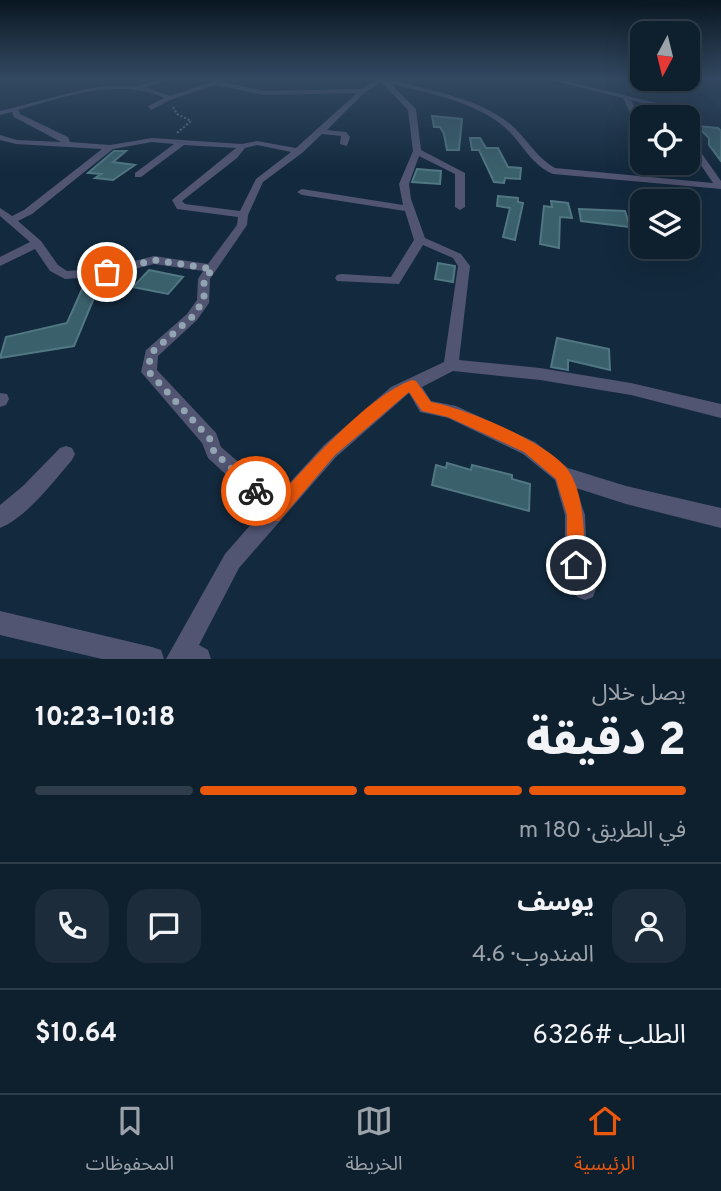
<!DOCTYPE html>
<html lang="ar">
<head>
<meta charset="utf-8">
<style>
  body { margin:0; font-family:Overpass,"Noto Sans Arabic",sans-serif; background:#1c2c3a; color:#f1f3f6; direction:rtl; height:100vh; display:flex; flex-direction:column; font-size:26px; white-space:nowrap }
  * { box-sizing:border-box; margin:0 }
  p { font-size:23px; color:#9ba2aa }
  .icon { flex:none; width:38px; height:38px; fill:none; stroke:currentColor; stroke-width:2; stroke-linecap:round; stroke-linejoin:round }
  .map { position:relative; height:659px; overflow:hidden; direction:ltr }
  .panel { display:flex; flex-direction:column; background:#0e1f2e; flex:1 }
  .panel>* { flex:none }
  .needle { width:46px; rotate:187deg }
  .controls { position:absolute; left:630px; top:21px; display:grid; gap:14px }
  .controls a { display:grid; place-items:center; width:70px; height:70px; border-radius:14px; background:#0e1f2e; box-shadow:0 7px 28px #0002,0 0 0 2px #2e3d4a; font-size:35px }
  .pin { position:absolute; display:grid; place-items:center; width:60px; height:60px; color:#fff; margin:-30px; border:4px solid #fff; border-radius:50%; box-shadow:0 2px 7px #0007 }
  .courier { position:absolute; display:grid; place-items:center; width:70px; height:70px; margin:-35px; border:5px solid #ea580c; border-radius:50%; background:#fff; color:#222; box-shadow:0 2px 9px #0007 }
  .overview em { font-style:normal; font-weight:800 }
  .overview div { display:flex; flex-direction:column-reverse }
  .overview { display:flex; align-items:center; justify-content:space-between; height:119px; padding:0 35px }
  h1 { font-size:46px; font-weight:800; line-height:52px }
  .bar { display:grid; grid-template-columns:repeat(4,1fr); gap:10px 7px; align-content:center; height:84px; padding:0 35px }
  .bar i { height:9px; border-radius:5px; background:#2e3d4a }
  .bar .current { background:#ea580c }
  .bar p { grid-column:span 4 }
  .line { display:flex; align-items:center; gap:18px; padding:0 35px; border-top:2px solid #2e3d4a }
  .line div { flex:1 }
  .round { display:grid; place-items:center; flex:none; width:74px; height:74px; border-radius:21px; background:#1c2c3a }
  .menu { display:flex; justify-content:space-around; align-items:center; height:98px; border-top:2px solid #2e3d4a; background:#0e1f2e; font-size:19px; color:#9ba2aa }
  .menu a { display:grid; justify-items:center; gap:4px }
  .menu .current { color:#ea580c }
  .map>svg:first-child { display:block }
</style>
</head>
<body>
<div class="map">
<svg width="721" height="659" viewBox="0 0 721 659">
  <rect width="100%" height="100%" fill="#13293d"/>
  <path fill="#3a606b" stroke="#507782" stroke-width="2" d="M432 116 462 119 459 150H447L444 134 440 127H434Z
    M697 126 718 128 721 131V161L709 145V138Z
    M470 138H480L486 148H498L508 167 521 168 520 179 505 178 504 183 494 182 479 150H472Z
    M114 151H126L113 162 135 165 113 180 95 178 101 174 88 173Z
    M417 169 441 171 440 184 412 182Z
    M498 196 518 198V202L523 203 515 240 503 237 510 208 497 206Z
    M551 201 568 203 572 218 560 217 559 248 540 244 544 206 552 207Z
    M579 209 625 211 630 227 581 221Z
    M438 263 455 266 453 282 435 279Z
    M149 270 183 277 168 294 133 287Z
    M99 286 74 346 0 358 6 337 67 323 83 287Z
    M557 338 609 349 610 370 568 360V370L551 367Z
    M447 463 471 470 472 465 512 475V479L530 484 529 511 432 485 436 465 446 468Z"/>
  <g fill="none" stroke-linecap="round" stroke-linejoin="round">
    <path stroke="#627586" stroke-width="2" stroke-dasharray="2 2" stroke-linecap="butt" d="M173 107 177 114 191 121 177 133"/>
    <path fill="#515572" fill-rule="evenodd" d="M164 79H176L144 87 170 96 220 79 226 80 222 82 264 91 362 89 377 79H388C427 90 471 96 505 120 525 134 534 156 555 168L713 183 688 146V138H691L721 181V189L553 174C530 165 521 140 502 125 471 100 428 94 390 83L416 109 421 150 465 173V207L460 210 455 207V174L419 156 409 184 411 199 425 238 461 254 470 266 459 360 540 368 631 383 721 404V418L631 395 540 380 453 371 422 387 431 401 456 406 535 442 568 468 626 486 721 508V528L626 504 576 488 585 515 587 565 596 589 593 597 585 600 577 597 565 565V515L555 480 523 454 448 418 420 412 409 393 336 457 239 568 199 645 208 650 211 659H166L225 554 260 514 244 491 208 458 202 443 141 372 146 350 187 314 197 300 198 279 203 271 154 264 107 276 65 279 50 271 35 249 0 266V257L30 242 0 216V208L12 216 24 210 102 149 16 144 0 140V135L17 140 61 142 14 117 12 112 0 115V111L86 89 109 86H137ZM381 82 408 110 413 151 399 184 403 205 302 189 297 192 302 195 405 211 414 240 391 277 341 274 337 275 335 278 337 281 399 284 423 245 453 258 458 266 444 362 391 387 324 445 274 500 258 479 221 447 216 433 157 370 158 356 197 320 209 303 210 279 247 225 248 215 263 182 302 153 322 134 341 136 340 144 347 146 350 137 346 132 327 130 365 92ZM215 85 264 95 357 93 296 148 257 141 242 144 152 138 110 145 70 142 68 137 20 114 18 110C64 97 119 77 164 98L148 106 151 110 170 100ZM152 142 174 144 135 173V177H141L184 145 236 148 172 200 177 209 238 217 237 225 208 264 154 256 107 268 67 271 58 265 41 241 18 221 32 214 113 149ZM257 145 291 152 256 179 240 211 185 204 182 201 237 158 245 148Z
      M546 79H557L661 104 674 117H666L657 107 631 100 642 123V132H639L623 98Z
      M0 393 7 394 9 399 6 405 0 407Z
      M66 446 72 448 75 454 72 460C53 482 27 517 0 528V505L23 486 60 448Z
      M0 611 152 647 161 650 164 659H102L0 635Z"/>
  </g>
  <linearGradient id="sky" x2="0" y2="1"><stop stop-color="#0a1722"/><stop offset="0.46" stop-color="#334962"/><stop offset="1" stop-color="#334962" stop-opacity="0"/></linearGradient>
  <rect width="721" height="171" fill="url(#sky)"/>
  <path fill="#ea580c" d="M412 380 416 381 431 402C464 408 548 442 568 470 585 494 584 537 585 565L582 571 576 573 570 571 567 565V515L556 479 524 452 448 417 422 411 409 392 335 455 279 521H267L251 497V486H261L274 502C306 467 367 396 412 380Z"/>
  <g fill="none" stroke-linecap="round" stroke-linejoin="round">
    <path stroke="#92a3b2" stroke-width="7" stroke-dasharray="0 12.6" d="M107 272 154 260 213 269 204 279V300L192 317 150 354 149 372 210 439 214 452 256 491"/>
  </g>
</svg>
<div class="controls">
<a><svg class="needle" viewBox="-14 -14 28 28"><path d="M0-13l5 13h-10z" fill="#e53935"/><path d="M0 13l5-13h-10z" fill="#9ba2aa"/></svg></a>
<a><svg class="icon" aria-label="locate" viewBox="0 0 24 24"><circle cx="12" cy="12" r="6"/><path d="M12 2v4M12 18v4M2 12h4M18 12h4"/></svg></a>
<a><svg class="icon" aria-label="layers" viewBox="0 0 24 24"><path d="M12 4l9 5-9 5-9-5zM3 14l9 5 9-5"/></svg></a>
</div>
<div class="pin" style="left:107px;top:272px;background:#ea580c"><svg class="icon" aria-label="bag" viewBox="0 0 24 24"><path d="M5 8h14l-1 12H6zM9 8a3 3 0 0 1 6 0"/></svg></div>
<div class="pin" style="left:576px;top:565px;background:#1f2937"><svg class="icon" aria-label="home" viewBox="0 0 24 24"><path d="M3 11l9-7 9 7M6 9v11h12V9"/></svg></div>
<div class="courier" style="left:256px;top:491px"><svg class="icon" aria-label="bike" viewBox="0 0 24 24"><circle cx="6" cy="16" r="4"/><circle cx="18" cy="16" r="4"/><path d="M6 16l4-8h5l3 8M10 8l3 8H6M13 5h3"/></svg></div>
</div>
<section class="panel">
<div class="overview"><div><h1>2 دقيقة</h1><p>يصل خلال</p></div><em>10:18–10:23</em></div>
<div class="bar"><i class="current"></i><i class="current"></i><i class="current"></i><i></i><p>في الطريق · 180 m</p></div>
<div class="line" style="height:126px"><a class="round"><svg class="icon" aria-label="person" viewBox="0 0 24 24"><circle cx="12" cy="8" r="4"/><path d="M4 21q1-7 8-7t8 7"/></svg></a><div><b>يوسف</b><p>المندوب · 4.6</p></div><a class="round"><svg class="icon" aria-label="chat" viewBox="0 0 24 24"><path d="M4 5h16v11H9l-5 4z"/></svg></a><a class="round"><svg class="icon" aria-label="phone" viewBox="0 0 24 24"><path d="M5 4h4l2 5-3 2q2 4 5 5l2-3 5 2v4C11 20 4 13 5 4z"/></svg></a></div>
<div class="line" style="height:91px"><div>الطلب #6326</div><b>$10.64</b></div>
</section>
<nav class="menu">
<a class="current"><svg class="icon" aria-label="home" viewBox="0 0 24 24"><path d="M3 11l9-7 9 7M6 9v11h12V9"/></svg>الرئيسية</a>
<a><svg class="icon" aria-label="map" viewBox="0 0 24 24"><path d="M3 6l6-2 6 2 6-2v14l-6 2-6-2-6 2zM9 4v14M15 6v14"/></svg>الخريطة</a>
<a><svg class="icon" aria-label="saved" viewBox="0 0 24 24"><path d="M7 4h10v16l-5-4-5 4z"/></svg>المحفوظات</a>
</nav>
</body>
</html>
